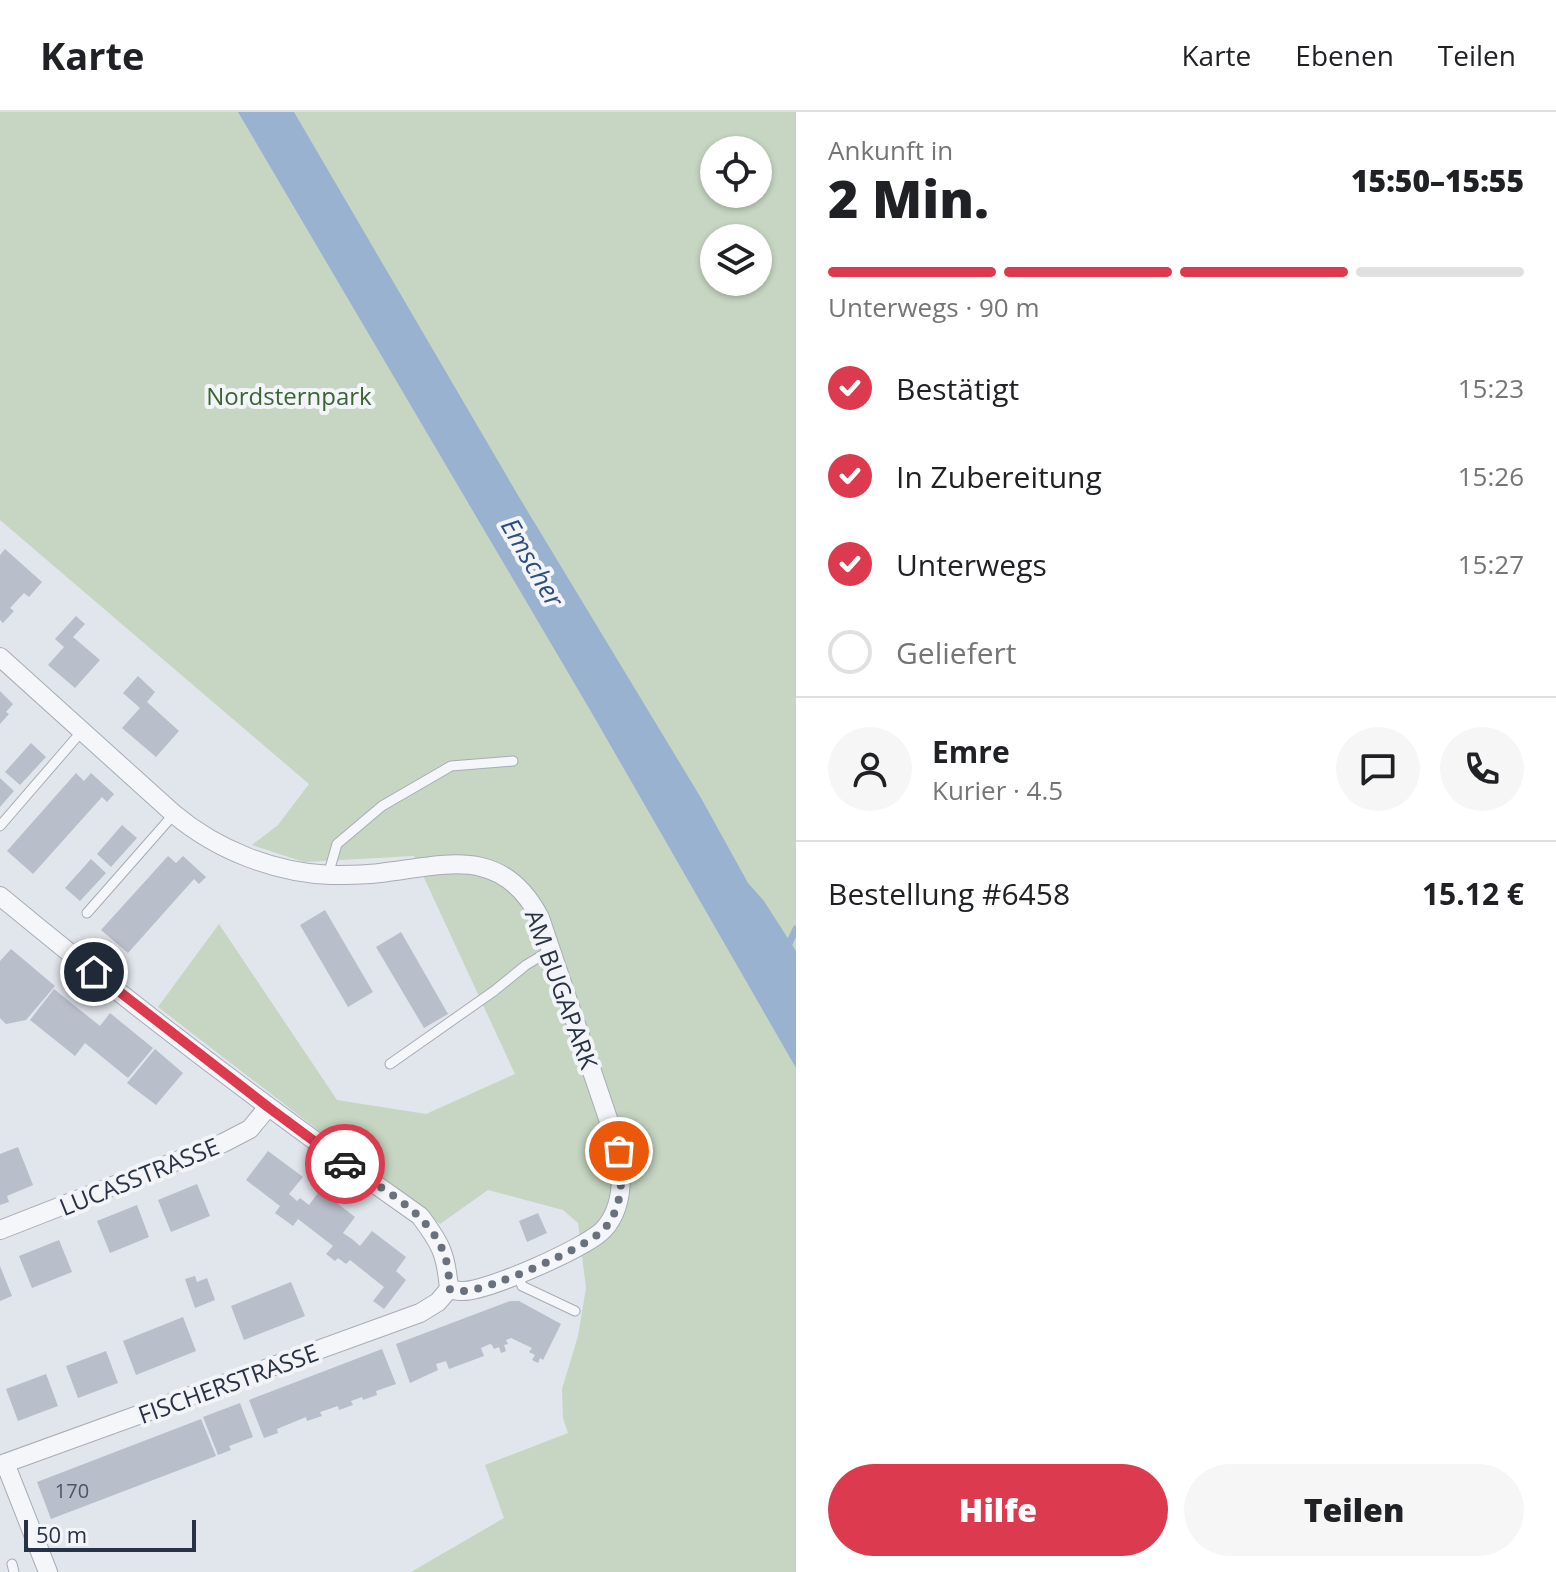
<!DOCTYPE html>
<html lang="de">
<head>
<meta charset="utf-8">
<style>
  body { margin:0; font-family:"Open Sans",sans-serif; background:#f6f6f6; color:#202124; height:100vh; display:flex; flex-direction:column; font-size:30px; white-space:nowrap }
  * { box-sizing:border-box; margin:0 }
  p { font-size:26px; color:#757577 }
  .icon { flex:none; width:44px; height:44px; fill:none; stroke:currentColor; stroke-width:2; stroke-linecap:round; stroke-linejoin:round }
  .map { position:relative; flex:1; overflow:hidden }
  .drawer { display:flex; flex-direction:column; background:#fff; width:760px }
  .drawer>* { flex:none }
  .tools { position:absolute; left:700px; top:24px; display:grid; gap:16px }
  .tools a { display:grid; place-items:center; width:72px; height:72px; border-radius:50%; background:#fff; box-shadow:0 2px 6px #0004; font-size:40px }
  .scale { position:absolute; left:24px; bottom:20px; width:172px; box-sizing:border-box; padding-left:8px; border:4px solid #283245; border-top:0; font-size:22px; line-height:28px; white-space:nowrap; color:#283245; -webkit-text-stroke:6px #f2f4f8; paint-order:stroke }
  .pin { position:absolute; display:grid; place-items:center; width:68px; height:68px; color:#fff; margin:-34px; border:4px solid #fff; border-radius:50%; box-shadow:0 2px 8px #0007 }
  .courier { position:absolute; display:grid; place-items:center; width:80px; height:80px; margin:-40px; border:6px solid #dc3b4f; border-radius:50%; background:#fff; color:#222; box-shadow:0 2px 10px #0007 }
  .head em { font-style:normal; font-weight:800 }
  .head div { display:flex; flex-direction:column-reverse }
  .head { display:flex; align-items:center; justify-content:space-between; height:136px; padding:0 32px }
  h1 { font-size:52px; font-weight:800; line-height:60px }
  .bar { display:grid; grid-template-columns:repeat(4,1fr); gap:12px 8px; align-content:center; height:96px; padding:0 32px }
  .bar i { height:10px; border-radius:6px; background:#e0e0e0 }
  .bar .active { background:#dc3b4f }
  .bar p { grid-column:span 4 }
  .line { display:flex; align-items:center; gap:20px; padding:0 32px; border-top:2px solid #e0e0e0 }
  .line div { flex:1 }
  .round { display:grid; place-items:center; flex:none; width:84px; height:84px; border-radius:42px; background:#f6f6f6 }
  ol { padding:0 32px; list-style:none }
  li { display:flex; align-items:center; gap:24px; height:88px }
  li p { margin-inline-start:auto }
  li .icon { padding:8px; border-radius:50%; background:#dc3b4f; color:#fff; stroke-width:4 }
  li:last-child { color:#757577 }
  li i { width:44px; height:44px; border:4px solid #e0e0e0; border-radius:50% }
  .cta { display:flex; gap:16px; margin-top:auto; padding:16px 32px }
  .cta a { flex:1; height:92px; border-radius:48px; background:#dc3b4f; color:#fff; font-size:32px; font-weight:800; line-height:92px; text-align:center }
  .cta a+a { background:#f6f6f6; color:#202124 }
  header { display:flex; align-items:center; gap:48px; box-sizing:border-box; height:112px; padding:0 40px; background:#fff; border-bottom:2px solid #e0e0e0 }
  header strong { font-size:38px }
  nav { display:flex; gap:44px; margin-inline-start:auto; font-size:28px }
  main { display:flex; flex:1; min-height:0 }
  .map>svg:first-child { display:block }
</style>
</head>
<body>
<header>
<strong>Karte</strong>
<nav><a>Karte</a><a>Ebenen</a><a>Teilen</a></nav>
</header>
<main>
<div class="map">
<svg width="796" height="1460" viewBox="0 0 796 1460">
  <rect width="100%" height="100%" fill="#e1e5ec"/>
  <path fill="#c6d6c2" fill-rule="evenodd" d="M0 0H796V1460H411L504 1406 485 1353 568 1321 563 1306 562 1277 578 1224 586 1176 578 1111 563 1098 488 1078 440 1112 158 895 219 812 337 988 426 1002 515 962 414 744 304 750 252 733 278 713 309 672 0 408ZM714 38H758V82H714ZM714 126H758V170H714Z"/>
  <path fill="#99b2cf" d="M238 0H294L519 385 701 686 748 771 764 789 796 839V956L593 603Z"/>
  <g fill="none" stroke-linecap="round" stroke-linejoin="round">
    <path stroke="#99b2cf" stroke-width="7" d="M787 836 796 817"/>
  </g>
  <path fill="#b8beca" d="M5 437 42 470 29 485 24 481 10 496 14 499 3 511 0 508V443Z
    M76 504 85 512 73 525 100 548 75 576 48 553 64 535 55 527Z
    M138 564 155 580 147 590 179 619 156 645 122 616 140 596 123 581Z
    M0 579 13 592 6 600 9 602 0 612Z
    M31 631 46 645 20 673 5 660Z
    M76 661 84 669 91 661 114 682 107 690 102 685 33 762 7 739Z
    M0 666 14 679 0 695Z
    M122 713 137 726 111 755 97 742Z
    M168 744 176 751 183 744 206 765 199 772 194 767 128 841 101 818Z
    M91 747 106 761 80 789 65 776Z
    M325 798 373 880 348 895 300 813Z
    M401 820 448 902 424 916 376 835Z
    M11 837 55 874 26 908 6 912 0 906V849Z
    M54 877 100 914 110 901 153 936 128 966 85 931 75 944 30 908Z
    M155 937 183 961 156 993 127 971Z
    M18 1035 33 1073 7 1084 9 1090 0 1093V1042Z
    M268 1039 303 1065 289 1082 297 1089 300 1086 309 1093 320 1078 355 1105 343 1121 352 1127 360 1134 372 1119 406 1145 396 1159 406 1168 384 1197 373 1189 384 1175 350 1148 346 1152 338 1146 335 1149 326 1142 333 1134 298 1107 293 1114 275 1101 280 1094 246 1068Z
    M197 1072 210 1104 171 1120 158 1088Z
    M137 1093 149 1125 110 1141 97 1109Z
    M538 1101 547 1121 527 1130 519 1109Z
    M59 1128 72 1160 32 1176 19 1144Z
    M0 1154 12 1184 0 1189Z
    M195 1164 197 1170 207 1166 215 1188 195 1196 185 1167Z
    M291 1170 305 1204 244 1228 231 1194Z
    M510 1189H519L561 1212 543 1248 540 1246 538 1251 532 1248 535 1243 529 1240 532 1236 511 1226 506 1228 508 1232 504 1233 506 1239 501 1241 499 1235 494 1237 492 1233 490 1232 481 1236 484 1244 449 1257 446 1249 436 1252 438 1258 410 1271 396 1232Z
    M183 1205 196 1239 136 1263 123 1229Z
    M382 1237 396 1272 376 1279 377 1283 363 1288 362 1285 351 1289 353 1293 339 1298 338 1294 320 1300 322 1304 307 1309 306 1305 277 1317 278 1321 264 1326 249 1288Z
    M106 1239 118 1271 78 1286 66 1254Z
    M46 1262 58 1294 18 1309 6 1277Z
    M240 1291 253 1325 229 1334 231 1338 218 1343 203 1305Z
    M201 1307 216 1344 51 1407 37 1370Z"/>
  <g fill="none" stroke-linecap="round" stroke-linejoin="round">
    <g stroke="#a6acb7" stroke-width="11">
      <path id="lane" d="M0 714 82 619
        M328 763 337 732 382 694 451 654 513 649
        M87 801 174 702
        M390 952 494 879 526 853 551 838
        M519 1164 522 1174 575 1199
        M12 1452 14 1460"/>
    </g>
    <g stroke="#a6acb7" stroke-width="20">
      <path id="street" d="M0 545 174 702C217 738 275 761 331 763 347 763 364 763 380 761 446 753 502 733 540 806L619 1039C623 1066 623 1096 604 1117 588 1135 486 1180 462 1179 457 1179 453 1178 449 1177
        M0 784C135 896 276 1003 420 1104 441 1132 446 1142 449 1177
        M0 1118 223 1031 250 1017 268 995
        M5 1351 48 1460
        M0 1353 420 1201 438 1190 449 1177"/>
    </g>
    <use href="#lane" stroke="#f5f6f9" stroke-width="9"/>
    <use href="#street" stroke="#f5f6f9" stroke-width="18"/>
  </g>
  <g fill="none" stroke-linecap="round" stroke-linejoin="round">
    <path stroke="#69717f" stroke-width="8" stroke-dasharray="0 14.4" d="M345 1052C383 1078 436 1103 447 1152 449 1160 449 1169 449 1177 453 1178 458 1179 462 1179 486 1180 588 1135 604 1117 623 1096 623 1065 619 1039"/>
    <path stroke="#dc3b4f" stroke-width="10" d="M94 860 268 995 345 1052"/>
  </g>
  <g text-anchor="middle" dominant-baseline="central" stroke-width="8" stroke-linejoin="round" paint-order="stroke">
    <g font-size="20" fill="#4c5566">
      <text x="72" y="1378">170</text>
    </g>
    <g font-size="24" fill="#3b6333" stroke="#f2f4f8">
      <text x="289" y="283">Nordsternpark</text>
    </g>
    <g font-size="24" fill="#283245" stroke="#f2f4f8">
      <text transform="translate(562 877) rotate(70)">AM BUGAPARK</text>
      <text transform="translate(139 1064) rotate(-22)">LUCASSTRASSE</text>
      <text transform="translate(228 1271) rotate(-20)">FISCHERSTRASSE</text>
    </g>
    <g font-size="26" font-style="italic" fill="#2d4f7e" stroke="#f2f4f8">
      <text transform="translate(533 450) rotate(60)">Emscher</text>
    </g>
  </g>
</svg>
<div class="tools">
<a><svg class="icon" aria-label="locate" viewBox="0 0 24 24"><circle cx="12" cy="12" r="6"/><path d="M12 2v4M12 18v4M2 12h4M18 12h4"/></svg></a>
<a><svg class="icon" aria-label="layers" viewBox="0 0 24 24"><path d="M12 4l9 5-9 5-9-5zM3 14l9 5 9-5"/></svg></a>
</div>
<div class="scale">50 m</div>
<div class="pin" style="left:619px;top:1039px;background:#ea580c"><svg class="icon" aria-label="bag" viewBox="0 0 24 24"><path d="M5 8h14l-1 12H6zM9 8a3 3 0 0 1 6 0"/></svg></div>
<div class="pin" style="left:94px;top:860px;background:#1f2937"><svg class="icon" aria-label="home" viewBox="0 0 24 24"><path d="M3 11l9-7 9 7M6 9v11h12V9"/></svg></div>
<div class="courier" style="left:345px;top:1052px"><svg class="icon" aria-label="car" viewBox="0 0 24 24"><path d="M5 17H2v-5l4-1 3-4h7l3 4 3 1v5h-3M9 17h6M6 11h13"/><circle cx="7" cy="17" r="2"/><circle cx="17" cy="17" r="2"/></svg></div>
</div>
<section class="drawer">
<div class="head"><div><h1>2 Min.</h1><p>Ankunft in</p></div><em>15:50–15:55</em></div>
<div class="bar"><i class="active"></i><i class="active"></i><i class="active"></i><i></i><p>Unterwegs · 90 m</p></div>
<ol>
<li><svg class="icon" aria-label="check" viewBox="0 0 24 24"><path d="M5 12l5 5 9-10"/></svg>Bestätigt<p>15:23</p></li>
<li><svg class="icon" aria-label="check" viewBox="0 0 24 24"><path d="M5 12l5 5 9-10"/></svg>In Zubereitung<p>15:26</p></li>
<li><svg class="icon" aria-label="check" viewBox="0 0 24 24"><path d="M5 12l5 5 9-10"/></svg>Unterwegs<p>15:27</p></li>
<li><i></i>Geliefert</li>
</ol>
<div class="line" style="height:144px"><a class="round"><svg class="icon" aria-label="person" viewBox="0 0 24 24"><circle cx="12" cy="8" r="4"/><path d="M4 21q1-7 8-7t8 7"/></svg></a><div><b>Emre</b><p>Kurier · 4.5</p></div><a class="round"><svg class="icon" aria-label="chat" viewBox="0 0 24 24"><path d="M4 5h16v11H9l-5 4z"/></svg></a><a class="round"><svg class="icon" aria-label="phone" viewBox="0 0 24 24"><path d="M5 4h4l2 5-3 2q2 4 5 5l2-3 5 2v4C11 20 4 13 5 4z"/></svg></a></div>
<div class="line" style="height:104px"><div>Bestellung #6458</div><b>15.12 €</b></div>
<div class="cta"><a>Hilfe</a><a>Teilen</a></div>
</section>
</main>
</body>
</html>
